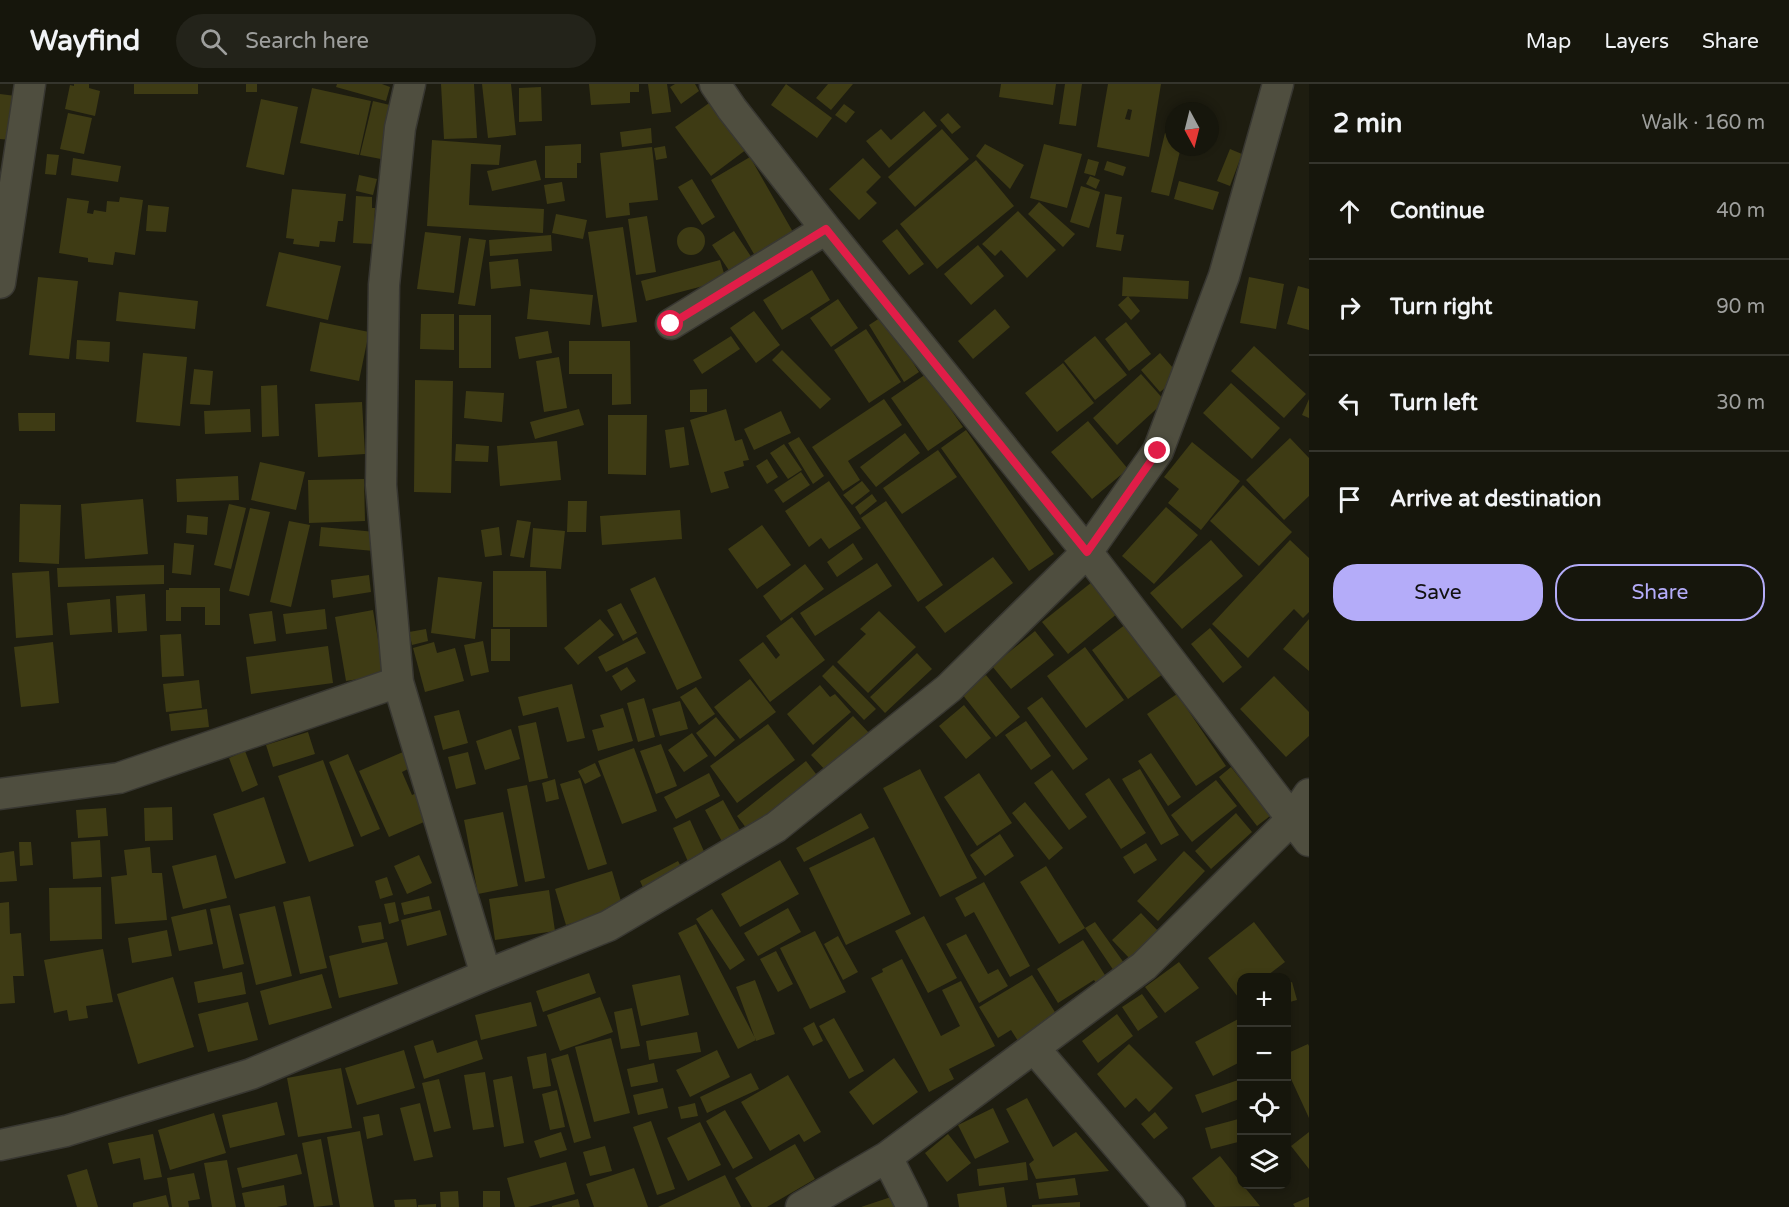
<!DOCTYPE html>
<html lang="en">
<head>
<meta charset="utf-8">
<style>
	body { margin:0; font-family:"Varela Round",sans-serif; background:#23231a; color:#f1f3f6 }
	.controls { position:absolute; right:18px; bottom:18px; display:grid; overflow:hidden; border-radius:12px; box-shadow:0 3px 9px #0003 }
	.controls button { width:54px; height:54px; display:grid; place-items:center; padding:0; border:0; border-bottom:2px solid #35352d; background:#16160c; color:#f1f3f6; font:30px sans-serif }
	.compass { position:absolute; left:1165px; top:18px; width:54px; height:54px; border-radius:50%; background:#16160c; box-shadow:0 3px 9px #0003; rotate:173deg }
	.stop { position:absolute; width:18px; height:18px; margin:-14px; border:4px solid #e11d48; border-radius:50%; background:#fff }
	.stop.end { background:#e11d48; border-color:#fff; box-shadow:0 2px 6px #0008 }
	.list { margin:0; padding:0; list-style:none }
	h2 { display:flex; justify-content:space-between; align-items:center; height:78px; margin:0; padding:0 24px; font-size:26px }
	h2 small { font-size:20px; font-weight:400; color:#9e9f9d }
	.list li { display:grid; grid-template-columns:39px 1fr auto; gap:18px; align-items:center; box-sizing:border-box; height:96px; padding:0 24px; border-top:2px solid #35352d }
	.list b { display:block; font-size:22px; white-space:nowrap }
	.list em { font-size:20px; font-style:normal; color:#9e9f9d }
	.actions { display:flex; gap:12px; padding:18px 24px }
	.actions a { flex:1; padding:14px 0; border:2px solid #b4acf9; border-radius:24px; text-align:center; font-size:21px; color:#b4acf9 }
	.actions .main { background:#b4acf9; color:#111 }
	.icon { flex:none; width:33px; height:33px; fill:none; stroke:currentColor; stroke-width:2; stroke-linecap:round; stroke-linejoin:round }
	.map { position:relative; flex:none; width:1309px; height:1123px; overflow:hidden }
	header { display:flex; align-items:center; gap:36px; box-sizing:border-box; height:84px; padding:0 30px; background:#16160c; border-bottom:2px solid #35352d }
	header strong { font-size:28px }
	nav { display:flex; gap:33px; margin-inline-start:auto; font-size:21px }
	.search { width:420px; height:54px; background:#23231a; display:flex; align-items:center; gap:15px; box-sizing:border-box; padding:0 21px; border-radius:33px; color:#9e9f9d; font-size:22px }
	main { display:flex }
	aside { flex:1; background:#16160c }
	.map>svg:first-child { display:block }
</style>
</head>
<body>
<header>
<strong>Wayfind</strong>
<div class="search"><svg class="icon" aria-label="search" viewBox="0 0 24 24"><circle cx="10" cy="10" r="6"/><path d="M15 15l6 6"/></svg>Search here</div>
<nav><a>Map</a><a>Layers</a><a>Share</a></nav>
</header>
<main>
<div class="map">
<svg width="1309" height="1123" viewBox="0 0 1309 1123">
	<rect width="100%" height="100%" fill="#1e1d10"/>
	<path fill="#3e3b14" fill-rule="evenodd" d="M74 0H89V4L100 7 95 32 65 25 70 1 74 2Z
		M134 0H198V10H134Z
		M246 0H257V8H246Z
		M337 0H382L390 3 386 17 336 3Z
		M441 0H474L477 54 444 55Z
		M482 0H511L516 51 488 54Z
		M589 0H639V8H630V19L591 21Z
		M648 0H667L671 28 652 30Z
		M675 0H695L699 7 681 20 670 3Z
		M786 0 832 34 817 54 771 21Z
		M828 0H853L831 26 816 14Z
		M1001 0H1056L1053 21 999 13Z
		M1065 0H1082L1076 42 1059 40Z
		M1108 0H1161L1149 73 1097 63ZM1128 25 1132 26 1130 36 1125 35Z
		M541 3 542 37 519 38V4Z
		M312 4 371 17 359 71 300 59Z
		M0 10 16 12 12 56 0 55Z
		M261 15 298 23 284 91 246 83Z
		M373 17 394 22 381 75 360 71Z
		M712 17 747 65 711 92 675 43Z
		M844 20 855 28 846 39 835 31Z
		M924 27 937 42 889 84 866 57 881 45 891 56Z
		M68 29 92 34 84 70 60 65Z
		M948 29 961 43 952 50 940 36Z
		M651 44 652 59 622 63 620 48Z
		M942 45 969 75 915 123 888 93Z
		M1165 49 1174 51V63H1181L1169 112 1151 108Z
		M432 56 501 61 499 81 471 80 469 121 544 125 543 149 427 142Z
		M581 60V79H577V94H545V62Z
		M985 60 1024 81 1010 105 976 72Z
		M1044 60 1082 70 1067 124 1030 114Z
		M665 62 667 74 656 76 654 64Z
		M652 63 658 116 629 119 630 131 606 134 600 69Z
		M1230 65 1242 70 1230 102 1217 97Z
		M47 70 59 71 56 91 45 90Z
		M750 73 797 155 758 177 711 96Z
		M73 74 121 82 118 98 71 91Z
		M863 74 881 93 866 108 877 119 859 136 829 105Z
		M1088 75 1099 78 1095 92 1084 89Z
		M536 76 541 96 492 107 487 87Z
		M976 76 1014 122 937 185 900 140Z
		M1107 77 1126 83 1123 92 1104 86Z
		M359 91 377 95 373 111 356 107Z
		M1090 92 1100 96 1096 105 1086 100Z
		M692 95 715 133 702 141 678 103Z
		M1179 97 1219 108 1213 126 1174 115Z
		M562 98 565 117 547 120 544 101Z
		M1081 102 1100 108 1089 144 1070 138Z
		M292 105 346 110 343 137H338L335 158 320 157 319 163 293 160 294 155 286 154Z
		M1105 110 1122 113 1116 150 1124 151 1121 167 1096 163Z
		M356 112 372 113V124H375L373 160 353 159Z
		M120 113 143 116 135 171 115 168 113 181 88 178V174L59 169 67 114 89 117 87 129 93 130 94 126 106 128 107 117 119 118Z
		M1039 118 1075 150 1063 163 1028 130Z
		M148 121 169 123 166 148 146 147Z
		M1018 127 1056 166 1027 194 1001 166 995 172 982 160Z
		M556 130 587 136 583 155 552 149Z
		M647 132 656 188 636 191 628 135Z
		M677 157a14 14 0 1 1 28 0a14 14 0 1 1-28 0Z
		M623 143 637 238 602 243 588 148Z
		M897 145 924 180 909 191 882 157Z
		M734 147 754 177 732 191 712 161Z
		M425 148 461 152 454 209 417 205Z
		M551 151 552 167 490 172 489 156Z
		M469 154 486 156 475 222 458 220Z
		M978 161 1004 192 971 221 944 190Z
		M279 168 341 182 328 236 266 222Z
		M518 175 521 202 491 205 489 178Z
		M720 176 726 196 646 217 641 197Z
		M812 186 830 216 782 246 763 216Z
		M38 193 78 197 69 275 29 271Z
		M1123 193 1189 197 1188 215 1122 212Z
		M1249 193 1284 200 1276 245 1240 239Z
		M1298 202 1309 205V246L1287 240Z
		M530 205 593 211 590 241 527 235Z
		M119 208 198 217 195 245 116 237Z
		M1128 212 1140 227 1131 236 1118 221Z
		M838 215 858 244 831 263 810 234Z
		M995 225 1010 243 973 275 958 257Z
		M754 227 780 261 756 279 730 244Z
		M421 230H454V266L420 265Z
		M459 231H491V284H459Z
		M883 232 919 288 904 298 869 241Z
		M320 238 369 248 359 297 310 287Z
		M1126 238 1151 270 1129 287 1105 255Z
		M866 245 901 298 869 319 834 266Z
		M548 247 552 269 519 275 515 253Z
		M731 252 740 265 702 290 693 276Z
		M1095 252 1127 291 1095 316 1064 277Z
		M77 256 110 258 109 278 76 275Z
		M569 257H630L631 320 612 321V290H569Z
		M1254 262 1306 310 1284 334 1231 287Z
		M782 266 831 315 820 325 772 276Z
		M143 269 187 273 180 342 136 338Z
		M1160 269 1180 292 1160 308 1141 286Z
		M559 273 567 324 544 328 536 277Z
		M1063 279 1094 319 1057 348 1025 309Z
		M194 285 213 287 210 321 190 320Z
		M926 290 963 343 928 367 891 314Z
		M1141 290 1165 317 1117 361 1093 334Z
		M415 296 453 297 451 409 414 408Z
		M1231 299 1280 344 1252 375 1203 329Z
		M277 301 279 352 262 353 261 302Z
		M707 305V328H690V306Z
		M466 307 504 309 502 338 464 334Z
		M884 315 902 341 848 377 860 396 843 407 812 363Z
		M1309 315V334L1302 331Z
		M362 318 365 370 318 373 315 320Z
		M250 325 251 348 205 350 204 327Z
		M579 325 584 341 535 355 530 338Z
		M726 325 735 357 742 355 749 376 743 377 744 382 724 388 729 404 711 409 690 336Z
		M781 327 791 349 754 366 744 345Z
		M18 329H55V347H19Z
		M608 331H647L646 391 608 390Z
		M1088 337 1128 385 1092 415 1051 368Z
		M684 343 689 381 670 384 665 346Z
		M966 346 1054 470 1029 487 941 364Z
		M905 349 920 369 876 403 860 383Z
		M799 353 824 392 813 400 788 359Z
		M1290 354 1309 374V412L1284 436 1246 396Z
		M557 357 561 396 500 402 497 362Z
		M1192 358 1240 397 1201 446 1168 419 1179 405 1164 393Z
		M456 360 489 362 488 378 455 377Z
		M784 360 802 386 788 395 770 369Z
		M938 366 957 393 902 430 883 404Z
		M767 375 778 393 767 400 756 382Z
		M260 378 305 388 296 426 251 416Z
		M801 388 810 401 783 419 774 406Z
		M238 392 239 416 177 418 176 395Z
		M364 395 365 437 309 439 308 396Z
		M829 397 861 444 829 465 821 454 809 463 785 427Z
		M862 397 870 407 852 421 843 411Z
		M1243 401 1292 448 1259 482 1210 437Z
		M872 410 877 417 860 431 855 423Z
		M143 415 148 470 85 475 81 420Z
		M568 417H587L586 448H567Z
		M886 417 943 501 918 518 861 434Z
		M20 420 61 421 59 480 19 478Z
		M229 420 246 424 231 485 214 481Z
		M1166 423 1198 451 1154 500 1122 472Z
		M250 424 270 428 249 512 229 507Z
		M680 426 682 455 602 461 600 432Z
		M187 431 208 433 207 451 186 449Z
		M517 436 531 438 524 474 510 472Z
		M289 437 310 441 291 523 270 518Z
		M762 441 791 481 757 505 728 465Z
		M321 443 376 448 374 467 319 462Z
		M499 443 502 471 485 473 481 446Z
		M533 444 565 447 561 485 530 483Z
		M1211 456 1243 492 1182 545 1150 509Z
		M1290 456 1309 474V528L1303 534 1294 525 1248 574 1212 540Z
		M174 459 194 461 191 491 172 489Z
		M853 459 863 475 837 493 827 478Z
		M993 473 1013 499 945 549 925 523Z
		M877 479 892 502 815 552 800 529Z
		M805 480 824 505 781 537 763 512Z
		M164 481V500L58 503 57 484Z
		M49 487 53 551 16 554 12 489Z
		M493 487H546L547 543H493Z
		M369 491 371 508 333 514 331 496Z
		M438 493 482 498 475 555 431 549Z
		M655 493 702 594 677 606 630 505Z
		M1092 498 1118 529 1068 570 1042 538Z
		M169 504H220V541H205V523H181V537H166V506H169Z
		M145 510 147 547 118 549 116 512Z
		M110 515 112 548 70 551 67 519Z
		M621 519 637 549 623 557 607 526Z
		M325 525 327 545 286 550 283 530Z
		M373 526 384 591 346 597 335 533Z
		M272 527 276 557 254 560 249 530Z
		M879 527 916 563 868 609 837 578 866 550 860 545Z
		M792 533 825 576 770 618 739 576 763 558 776 575 780 571 766 552Z
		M600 535 614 551 578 581 564 564Z
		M1309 535V587L1283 565Z
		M1126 540 1163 590 1128 615 1092 566Z
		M1210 544 1242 583 1223 599 1191 560Z
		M426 545 428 557 412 561 409 548Z
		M491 545H510V577H491Z
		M1035 547 1054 571 1011 605 992 582Z
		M181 550 184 592 162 593 160 551Z
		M637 553 646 569 606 588 598 573Z
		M483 557 489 588 471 592 464 561Z
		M53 558 59 619 21 623 14 563Z
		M434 558 437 569 455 564 464 597 425 608 413 564Z
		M328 562 333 599 251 610 246 573Z
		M1085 563 1124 616 1086 644 1047 592Z
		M917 569 932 585 885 629 870 613Z
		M833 581 876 625 864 636 822 592Z
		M627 583 636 597 621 607 612 592Z
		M986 591 1020 633 996 653 962 610Z
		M1274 592 1309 628V652L1286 673 1240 625Z
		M750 595 776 628 740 655 714 623Z
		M199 596 202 624 166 628 163 600Z
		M572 600 585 654 567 658 558 623 523 632 518 613Z
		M820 601 830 613 835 610 851 628 813 661 787 630Z
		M696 603 715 630 699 641 680 613Z
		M1177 610 1226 682 1196 702 1147 630Z
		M1042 613 1088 675 1073 686 1027 624Z
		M644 614 655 653 638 658 627 619Z
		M680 617 688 645 660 652 652 625Z
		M964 621 991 654 966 675 939 642Z
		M623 624 633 657 598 667 592 646 604 643 600 631Z
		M207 625 209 643 171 647 169 630Z
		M459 626 468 659 443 666 434 632Z
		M853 632 870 650 828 689 811 671Z
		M716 633 735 656 715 673 696 649Z
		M1026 637 1051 672 1031 686 1005 651Z
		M536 638 548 694 529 698 518 642Z
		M768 640 795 676 737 719 710 682Z
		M511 645 520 675 485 686 476 657Z
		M308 648 315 670 273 683 266 661Z
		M692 649 708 672 684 688 668 666Z
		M661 660 677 702 656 710 640 667Z
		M634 664 657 727 622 740 598 677Z
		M245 667 258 701 242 708 229 674Z
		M403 668 410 684 402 688 412 711 419 708 431 735 389 753 359 687Z
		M468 668 476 700 456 705 448 673Z
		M1151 669 1181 713 1168 722 1138 677Z
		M348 670 380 745 361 753 329 678Z
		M323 676 354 762 309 778 278 692Z
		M806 677 820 695 750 749 737 732Z
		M595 679 601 692 585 700 578 687Z
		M1231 683 1270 732 1257 742 1219 693Z
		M920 685 977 794 940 813 883 704Z
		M1140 685 1179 751 1161 761 1122 695Z
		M1052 686 1087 733 1069 746 1034 699Z
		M709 689 720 712 676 735 664 713Z
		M979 689 1012 739 977 762 944 713Z
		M580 694 607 780 588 786 560 700Z
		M1109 694 1146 749 1121 765 1085 710Z
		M555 695 559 715 546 718 542 699Z
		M1216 696 1237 722 1192 758 1171 731Z
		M527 701 545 794 525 798 507 705Z
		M264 713 286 779 235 795 213 730Z
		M723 716 744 754 725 763 705 726Z
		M1025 718 1063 764 1049 776 1012 729Z
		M172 723 173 756 145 757 144 724Z
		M106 724 108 752 78 754 76 726Z
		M503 728 518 802 478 810 464 736Z
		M861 729 869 744 804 778 796 764Z
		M1236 729 1252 748 1211 785 1195 767Z
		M690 736 707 774 690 782 673 744Z
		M1000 750 1014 772 985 792 970 771Z
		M874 753 911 830 846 861 809 784Z
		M100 756 102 793 73 795 71 758Z
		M19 758H31L33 781 20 782Z
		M1146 759 1157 776 1134 790 1123 773Z
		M150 763 152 789H162L167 836 115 840 111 793 127 791 124 766Z
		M14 767 17 797 0 798V769Z
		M1184 767 1205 787 1158 837 1137 817Z
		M216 771 227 814 183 825 172 782Z
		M419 771 432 799 407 810 394 782Z
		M780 776 799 810 740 843 721 810Z
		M678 777 686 792 647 812 640 797Z
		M1046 782 1085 844 1059 860 1020 798Z
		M612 787 623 824 566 841 555 805Z
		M387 793 393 811 380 815 375 797Z
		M984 798 1030 882 1010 893 974 828 965 833 955 814Z
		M101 803 102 855 50 857 49 804Z
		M549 806 555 847 495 856 489 815Z
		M310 812 327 884 300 890 283 818Z
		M429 812 432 825 404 831 401 819Z
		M9 818 10 850 21 849 24 892H13L15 919 0 920V819Z
		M395 818 399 837 389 840 384 820Z
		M230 821 244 880 223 885 210 825Z
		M275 822 292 892 256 901 239 830Z
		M788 824 801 848 758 872 744 849Z
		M206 825 213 860 179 867 171 833Z
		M712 825 745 876 730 886 696 835Z
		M440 826 447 851 407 862 401 836Z
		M1141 829 1160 849 1131 876 1112 856Z
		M924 832 957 894 928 909 895 847Z
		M381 838 384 855 362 859 358 842Z
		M1095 838 1124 879 1114 887 1085 844Z
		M1254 838 1285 878 1264 894H1242V910L1238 913 1208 874Z
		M696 840 756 956 738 965 678 849Z
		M167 846 172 872 132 879 128 854Z
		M815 847 846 908 810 925 780 864Z
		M966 850 988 890 998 885 1008 902 979 919 946 860Z
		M838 852 858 888 843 896 824 860Z
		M1083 856 1108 896 1098 902 1094 896 1058 919 1037 885Z
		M387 858 398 900 339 914 329 872Z
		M103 865 113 918 86 922 88 934 69 937 67 926 54 929 44 876Z
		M776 867 793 900 778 908 760 875Z
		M902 875 941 952 960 942 942 906 961 897 995 962 949 985 954 995 929 1008 871 894 883 888 882 885Z
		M1179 878 1199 904 1165 929 1145 903Z
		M242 888 246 910 198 919 194 898Z
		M589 889 596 909 543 928 536 907Z
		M322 890 332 924 269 941 260 907Z
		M680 891 689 931 641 942 632 901Z
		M1032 891 1058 933 1018 957 1011 946 998 954 979 923Z
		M173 893 194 963 138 980 117 910Z
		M755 896 775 950 756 957 736 903Z
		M1292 898 1297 916 1286 919V900Z
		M1142 910 1158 933 1138 947 1122 923Z
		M600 913 613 948 560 967 547 931Z
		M248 918 258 956 208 968 198 930Z
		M531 918 537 942 481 956 475 931Z
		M632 924 640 962 621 965 614 928Z
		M1117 930 1133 952 1098 979 1082 957Z
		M1242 933V977L1213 992 1195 958Z
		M834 934 864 987 849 995 819 942Z
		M814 938 823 957 813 962 803 944Z
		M697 948 701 968 649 976 646 957Z
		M611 954 630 1029 594 1038 575 963Z
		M433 956 437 969 477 956 483 975 424 995 414 962Z
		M1129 960 1173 1004 1149 1028 1136 1014 1125 1024 1097 990Z
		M1308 960 1309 962V1034L1286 984V970Z
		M404 966 415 1004 357 1021 345 984Z
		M717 966 730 993 690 1013 676 986Z
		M546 969 551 1002 533 1005 527 973Z
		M568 970 591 1054 574 1059 551 975Z
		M894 974 918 1008 873 1041 849 1008Z
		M654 979 658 998 631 1003 627 985Z
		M341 984 352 1044 298 1053 287 994Z
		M485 988 494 1043 473 1046 464 991Z
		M751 989 759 1005 707 1029 700 1013Z
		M788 991 821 1048 804 1058 799 1050 770 1067 741 1018Z
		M512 992 524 1059 504 1063 493 996Z
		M439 995 451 1044 434 1048 422 999Z
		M1241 995 1242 1014 1202 1029 1195 1011Z
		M663 1004 668 1024 638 1031 633 1011Z
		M557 1006 565 1043 550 1046 542 1010Z
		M1027 1014 1053 1063 1076 1048 1109 1087 1036 1095 1029 1080 1034 1076 1006 1025Z
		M277 1018 285 1051 230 1064 222 1031Z
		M420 1019 433 1073 414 1077 400 1024Z
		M695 1019 698 1032 681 1035 678 1023Z
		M993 1024 1009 1058 975 1075 958 1041Z
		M725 1026 753 1074 733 1085 706 1037Z
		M1155 1028 1168 1044 1154 1055 1141 1040Z
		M214 1029 226 1069 170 1086 158 1046Z
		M379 1030 383 1051 367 1055 363 1033Z
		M1242 1034V1057L1211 1065 1205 1044Z
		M651 1037 675 1105 657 1111 633 1043Z
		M700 1038 721 1081 688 1097 667 1054Z
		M360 1047 374 1123H340L327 1053Z
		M561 1048 567 1066 540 1074 534 1057Z
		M1309 1048V1085L1291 1062Z
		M153 1050 162 1093 144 1096 140 1074 113 1080 108 1059Z
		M948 1050 971 1079 947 1098 925 1069Z
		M321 1055 333 1121 314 1123 302 1059Z
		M795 1060 815 1095 767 1123H752L735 1094Z
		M605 1062 612 1087 590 1092 583 1068Z
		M297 1070 302 1090 242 1104 237 1084Z
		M1220 1072 1242 1100 1260 1122 1215 1123 1192 1094Z
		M227 1076 236 1123H212L204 1079Z
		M566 1078 575 1110 528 1123H515L507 1094Z
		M1026 1078 1028 1096 979 1102 977 1085Z
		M634 1084 648 1123H594L586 1100Z
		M87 1085 98 1123H77L67 1091Z
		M194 1089 200 1115 188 1117 189 1123H172L167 1094Z
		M725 1091 741 1123H658Z
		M1075 1094 1078 1111 1039 1115 1036 1099Z
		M284 1101 287 1121 277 1123H245L242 1109Z
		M1004 1103 1007 1123H959L957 1110Z
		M458 1107 459 1123H441L440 1108Z
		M483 1107H500V1123H483Z
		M166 1111 169 1123H133V1119Z
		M897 1111 901 1123H861Z
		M1309 1113V1123H1295L1293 1120Z
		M416 1115 417 1123H395L394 1116Z
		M578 1115 580 1123H552V1122Z
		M1080 1118V1123H1032V1121Z
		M436 1120V1123H418V1121Z"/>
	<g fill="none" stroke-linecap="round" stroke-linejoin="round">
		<defs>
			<path id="minor" d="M410 0 400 44 384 201 381 401 398 598 486 891
				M715 0 732 25 826 145 1087 468 1309 757
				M0 199 30 0
				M671 240 826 145
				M0 710 119 694 398 598
				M1034 964 1170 1123
				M0 1061 66 1047 251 990 486 891 608 842 776 743 949 604 1087 468 1158 367 1224 192 1278 0
				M887 1073 912 1123
				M801 1123 887 1073 1144 882 1292 735 1309 710"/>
		</defs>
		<use href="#minor" stroke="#383731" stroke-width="33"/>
		<use href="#minor" stroke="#4f4e3f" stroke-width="30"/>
	</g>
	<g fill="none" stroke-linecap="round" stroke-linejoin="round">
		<path stroke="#e11d48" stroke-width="8" d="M671 240 826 145 1087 468 1158 367"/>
	</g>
</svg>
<div class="controls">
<button>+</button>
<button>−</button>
<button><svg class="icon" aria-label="locate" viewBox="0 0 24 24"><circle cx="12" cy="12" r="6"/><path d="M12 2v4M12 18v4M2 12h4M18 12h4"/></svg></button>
<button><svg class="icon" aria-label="layers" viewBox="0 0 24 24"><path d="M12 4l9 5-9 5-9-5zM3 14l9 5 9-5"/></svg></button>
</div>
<svg class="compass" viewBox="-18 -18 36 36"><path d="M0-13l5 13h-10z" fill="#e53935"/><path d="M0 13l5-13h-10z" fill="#9e9f9d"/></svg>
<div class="stop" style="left:671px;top:240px"></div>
<div class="stop end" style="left:1158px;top:367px"></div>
</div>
<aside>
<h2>2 min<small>Walk · 160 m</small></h2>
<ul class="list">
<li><svg class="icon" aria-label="ahead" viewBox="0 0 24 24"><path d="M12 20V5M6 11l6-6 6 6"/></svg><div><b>Continue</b></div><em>40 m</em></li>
<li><svg class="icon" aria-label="right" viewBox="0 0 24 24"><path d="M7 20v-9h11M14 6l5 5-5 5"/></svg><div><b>Turn right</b></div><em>90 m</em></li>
<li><svg class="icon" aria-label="left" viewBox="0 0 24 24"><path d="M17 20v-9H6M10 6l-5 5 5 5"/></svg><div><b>Turn left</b></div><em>30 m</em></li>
<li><svg class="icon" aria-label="arrive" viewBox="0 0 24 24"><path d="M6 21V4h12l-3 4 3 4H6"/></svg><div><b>Arrive at destination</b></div></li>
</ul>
<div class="actions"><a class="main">Save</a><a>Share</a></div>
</aside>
</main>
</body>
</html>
